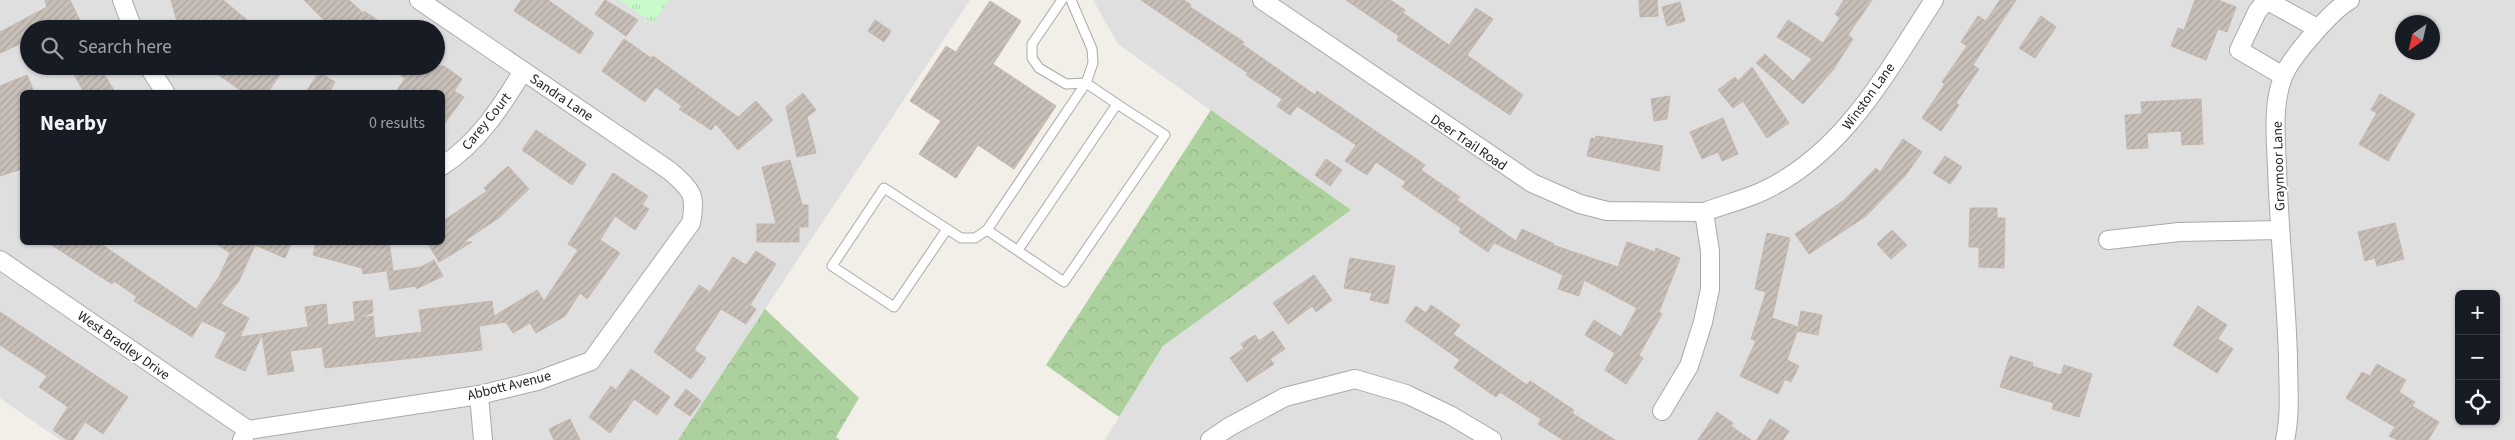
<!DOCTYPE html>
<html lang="en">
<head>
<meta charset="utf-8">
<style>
	body { margin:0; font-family:"Source Sans 3",sans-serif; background:#20242c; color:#f1f3f6 }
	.controls { position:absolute; right:15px; bottom:15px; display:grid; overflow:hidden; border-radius:8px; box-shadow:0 1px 4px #0004 }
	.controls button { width:45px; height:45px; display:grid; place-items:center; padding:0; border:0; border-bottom:1px solid #363941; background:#171b24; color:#f1f3f6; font:25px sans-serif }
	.compass { position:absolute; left:2395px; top:15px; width:45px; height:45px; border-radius:50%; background:#171b24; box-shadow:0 1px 4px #0004; rotate:214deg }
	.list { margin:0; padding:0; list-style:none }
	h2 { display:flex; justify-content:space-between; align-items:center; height:65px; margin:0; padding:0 20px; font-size:21px }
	h2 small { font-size:16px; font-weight:400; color:#9ea1a6 }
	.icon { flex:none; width:28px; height:28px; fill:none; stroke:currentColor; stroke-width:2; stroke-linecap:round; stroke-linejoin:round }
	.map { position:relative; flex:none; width:2515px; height:440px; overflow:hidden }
	.search { position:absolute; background:#171b24; box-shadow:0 1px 4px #0004; left:20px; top:20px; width:425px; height:55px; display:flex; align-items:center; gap:12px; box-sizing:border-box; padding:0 18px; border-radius:28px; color:#9ea1a6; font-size:19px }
	.panel { position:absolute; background:#171b24; box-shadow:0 1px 4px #0004; left:20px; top:90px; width:425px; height:155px; border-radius:8px }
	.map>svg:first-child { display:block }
</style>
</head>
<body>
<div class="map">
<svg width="2515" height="440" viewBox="0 0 2515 440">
	<defs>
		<pattern id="forest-crowns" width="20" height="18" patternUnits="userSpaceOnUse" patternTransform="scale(1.25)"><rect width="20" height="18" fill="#add19e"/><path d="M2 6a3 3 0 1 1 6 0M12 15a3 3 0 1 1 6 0" fill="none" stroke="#95b388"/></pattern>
		<pattern id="park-tufts" width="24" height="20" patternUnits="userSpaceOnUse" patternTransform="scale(1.25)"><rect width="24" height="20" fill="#c8facc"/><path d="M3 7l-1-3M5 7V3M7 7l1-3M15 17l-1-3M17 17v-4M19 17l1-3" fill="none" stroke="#acd6af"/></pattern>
		<pattern id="building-hatch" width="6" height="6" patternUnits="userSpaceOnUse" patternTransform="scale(1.25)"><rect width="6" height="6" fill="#c7bfb8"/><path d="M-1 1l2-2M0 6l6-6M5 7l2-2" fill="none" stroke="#aba49e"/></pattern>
	</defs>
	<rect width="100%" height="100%" fill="#f2efe9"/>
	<path fill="#e0dfdf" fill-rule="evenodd" d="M0 0H970L678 440H60L0 398ZM29 29H436V66H29ZM22 92H442V242H22Z
		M1093 0H2515V440H1105L1163 346 1350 210 1118 44ZM2402 22H2432V52H2402ZM2459 294H2496V421H2459Z"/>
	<path fill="url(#forest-crowns)" d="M1211 110 1351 210 1163 346 1119 417 1046 365Z
		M765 309 859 398 836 437 840 440H678Z"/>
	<path fill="url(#park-tufts)" d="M619 0H669L653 23Z"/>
	<path fill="url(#building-hatch)" stroke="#c4b6ab" d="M45 0H70L84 29H29V40L0 53V32L47 7Z
		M171 0H223L258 29H183L176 18Z
		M304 0H349L363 13 364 11 390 29H333Z
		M521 0H548L594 33 580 54 514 11Z
		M605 0 638 20 626 36 595 14Z
		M1141 0H1184L1191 5 1190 7 1244 42 1242 44 1315 95 1317 91 1425 165 1421 170 1460 197 1457 200 1516 241 1522 229 1554 244 1553 245 1618 267 1627 242 1655 252 1656 248 1680 258 1659 312 1662 314 1639 355 1643 358 1626 384 1605 370 1615 353 1585 335 1594 320 1621 337 1637 308 1584 280 1579 296 1558 289 1563 275 1494 243 1488 252 1459 232 1461 228 1402 187 1406 182 1376 162 1367 175 1345 161 1356 145 1297 106 1290 115 1277 106 1282 99 1246 75 1248 73Z
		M1346 0H1390L1405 10 1403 13 1449 45 1476 8 1493 19 1467 55 1523 95 1510 115 1397 40 1399 36Z
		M1639 0H1657L1658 16 1640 17Z
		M1844 0H1872L1848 35 1853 39 1833 70 1803 104 1756 63 1765 54 1793 81 1812 59 1777 37 1788 20 1823 43 1840 18 1835 14Z
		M2000 0H2016L1973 65 1979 69 1956 103 1959 105 1941 131 1922 118 1945 84 1942 82 1967 46 1961 42 1978 16 1986 21Z
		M2195 0H2218L2236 7 2227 32 2218 29 2206 60 2171 46 2178 28 2184 30Z
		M990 1 1021 21 993 64 1056 106 1014 169 978 145 956 178 919 154 941 121 910 101 946 46 956 52Z
		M1680 2 1685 21 1667 26 1662 7Z
		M2041 16 2056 27 2035 58 2019 48Z
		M875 20 891 31 884 42 868 31Z
		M624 39 651 58 653 56 738 117 756 101 773 120 738 150 716 124 711 130 679 109 682 106 656 87 645 102 602 71Z
		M69 66H99L115 92H84Z
		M206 66H286L268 92H243Z
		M386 66H444L462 79 454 91 464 97 442 127V92H396L405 78Z
		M1752 67 1789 123 1767 138 1743 101 1733 108 1718 90 1735 77 1738 81Z
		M319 72 335 82 329 92H306Z
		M27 75 34 92H22V169L0 176V86Z
		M803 93 816 110 807 117 816 153 797 157 786 107Z
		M2380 94 2415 114 2388 161 2359 144 2377 113 2371 110Z
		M1670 96 1667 119 1654 121 1651 99Z
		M2201 99 2203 144 2182 145 2181 131 2147 133 2148 148 2127 149 2125 115 2142 114 2141 102Z
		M1723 118 1738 154 1722 161 1718 152 1702 159 1690 132Z
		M536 130 586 164 572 185 522 150Z
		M1596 136 1663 146 1659 171 1587 156 1591 138 1595 139Z
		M1903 139 1922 152 1905 176 1866 216 1809 254 1795 234 1843 201 1876 168 1880 172Z
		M1945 156 1962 167 1950 184 1933 173Z
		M1326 159 1342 170 1330 186 1315 175Z
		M790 160 802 205H808V227H799V242H757V224H776L762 167Z
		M508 166 529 189 500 217 463 242H472L439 262 427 242H442V222L487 191 484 188Z
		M613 173 648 196 642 205 649 209 635 230 615 216 600 240 620 253 587 299 580 293 565 316 536 333 530 323 513 333 506 322 479 326 482 350 457 353 325 368 322 347 290 351 294 371 268 375 262 335 245 371 215 357 227 333 202 321 192 337 134 301 137 297 114 281 112 284 47 242H98L196 309 219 277 230 253 214 242H292L285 258 255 245 239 281 221 304 249 318 240 337 308 327 305 307 326 304 328 325 355 321 353 302 372 300 373 312 361 318 373 316 375 338 422 332 419 310 492 301 494 316 537 290 544 301 578 250 568 244Z
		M1970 208H1997V218H2005L2004 268 1979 267V247H1969Z
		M2395 223 2404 259 2377 266 2375 258 2365 261 2358 232Z
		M1892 230 1907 245 1891 259 1877 244Z
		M1767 233 1790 238 1772 318 1798 327 1801 311 1822 315 1818 335 1797 331 1798 329 1787 360 1799 366 1791 382 1785 379 1778 394 1740 376 1756 341 1751 339 1766 292 1755 289Z
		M316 242H389L393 270 363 274 362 268 313 255Z
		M756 251 776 264 750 305 756 309 746 324 721 309 694 350 706 358 691 379 654 352 699 285 710 292 733 257 746 265Z
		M1350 258 1395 266 1388 304 1370 300 1372 293 1344 288Z
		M434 260 443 276 416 289V286L390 290 387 272 421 267Z
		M1314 275 1332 300 1316 312 1312 306 1288 324 1273 303Z
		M1431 305 1460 325 1453 334 1527 385 1530 381 1574 410 1572 413 1615 440H1563L1538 424 1541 419 1500 392 1496 397 1454 368 1460 360 1405 321 1416 306 1426 313Z
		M2198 306 2227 325 2218 339 2233 349 2217 373 2173 345Z
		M0 312 128 397 103 434 85 422 73 440H67L53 430 68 407 39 387 47 376 0 345Z
		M1273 331 1285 349 1270 359 1274 364 1247 382 1230 358 1244 348 1241 344 1255 335 1259 341Z
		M2010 356 2033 363 2032 366 2061 375 2064 365 2092 374 2079 417 2052 409 2054 403 2000 387Z
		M2377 364 2406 380 2399 392 2415 402 2412 406 2439 422 2428 440H2397L2389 436 2395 427 2346 398 2362 372 2370 376Z
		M631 369 670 397 657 415 634 399 610 433 589 417 611 386 616 390Z
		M686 389 701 401 690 416 674 405Z
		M1717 412 1733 423 1731 426 1751 440H1698Z
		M570 419 580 440H554L549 429Z
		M1770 419 1789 431 1783 440H1757Z"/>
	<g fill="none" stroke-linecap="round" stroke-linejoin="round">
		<defs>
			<path id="lane" d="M1062 0 1032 44V58L1039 68 1066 84 1086 83 1117 104
				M947 229 894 307 832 266 884 188 961 238H975L987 230 1086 83 1093 63 1092 49 1071 0
				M987 230 1064 282 1165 135 1117 104 1018 250"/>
			<path id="street" d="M122 0 133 29
				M1262 0 1532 183 1580 204 1607 211 1704 212
				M148 66 165 92
				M2283 76 2239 50 2257 12 2266 0 2317 28
				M442 166C478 143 501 107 523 71
				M2108 240 2179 232 2280 230
				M0 260 248 430
				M479 395 483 440
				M1662 411 1689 366 1703 322 1710 289V251L1704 212C1723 205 1743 200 1761 192 1844 154 1886 73 1934 0
				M242 440 248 430 479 395 537 381 591 361 691 223C697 194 691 190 670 171L419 0
				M1210 440 1229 427 1285 397 1355 379 1406 394 1450 415 1492 440
				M2285 440C2291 413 2288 385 2288 357 2286 293 2279 230 2277 167 2276 138 2272 105 2283 77 2290 58 2332 10 2350 0"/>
		</defs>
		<use href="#lane" stroke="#a9a9a9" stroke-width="11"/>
		<use href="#street" stroke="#a9a9a9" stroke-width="20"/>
		<use href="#lane" stroke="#fff" stroke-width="9"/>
		<use href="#street" stroke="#fff" stroke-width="18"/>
	</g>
	<g text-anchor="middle" stroke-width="4" stroke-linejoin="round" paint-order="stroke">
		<g font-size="14" fill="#222" stroke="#fff">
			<text transform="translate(1868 96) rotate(-54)" y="5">Winston Lane</text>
			<text transform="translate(562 97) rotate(34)" y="5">Sandra Lane</text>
			<text transform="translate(486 121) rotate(-51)" y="5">Carey Court</text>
			<text transform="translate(1469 142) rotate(34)" y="5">Deer Trail Road</text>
			<text transform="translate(2278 166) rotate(-92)" y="5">Graymoor Lane</text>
			<text transform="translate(124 345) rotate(35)" y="5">West Bradley Drive</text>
			<text transform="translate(509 385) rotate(-14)" y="5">Abbott Avenue</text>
		</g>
	</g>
</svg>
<div class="controls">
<button>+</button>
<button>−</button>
<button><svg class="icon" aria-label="locate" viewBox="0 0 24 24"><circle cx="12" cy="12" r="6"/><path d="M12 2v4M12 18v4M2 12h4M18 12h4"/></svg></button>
</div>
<svg class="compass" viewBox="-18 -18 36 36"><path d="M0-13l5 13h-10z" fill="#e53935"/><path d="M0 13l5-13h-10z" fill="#9ea1a6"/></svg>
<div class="search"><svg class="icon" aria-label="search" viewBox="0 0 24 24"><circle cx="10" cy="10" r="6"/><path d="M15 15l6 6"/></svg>Search here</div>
<section class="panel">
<h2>Nearby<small>0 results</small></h2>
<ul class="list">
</ul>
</section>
</div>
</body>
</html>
